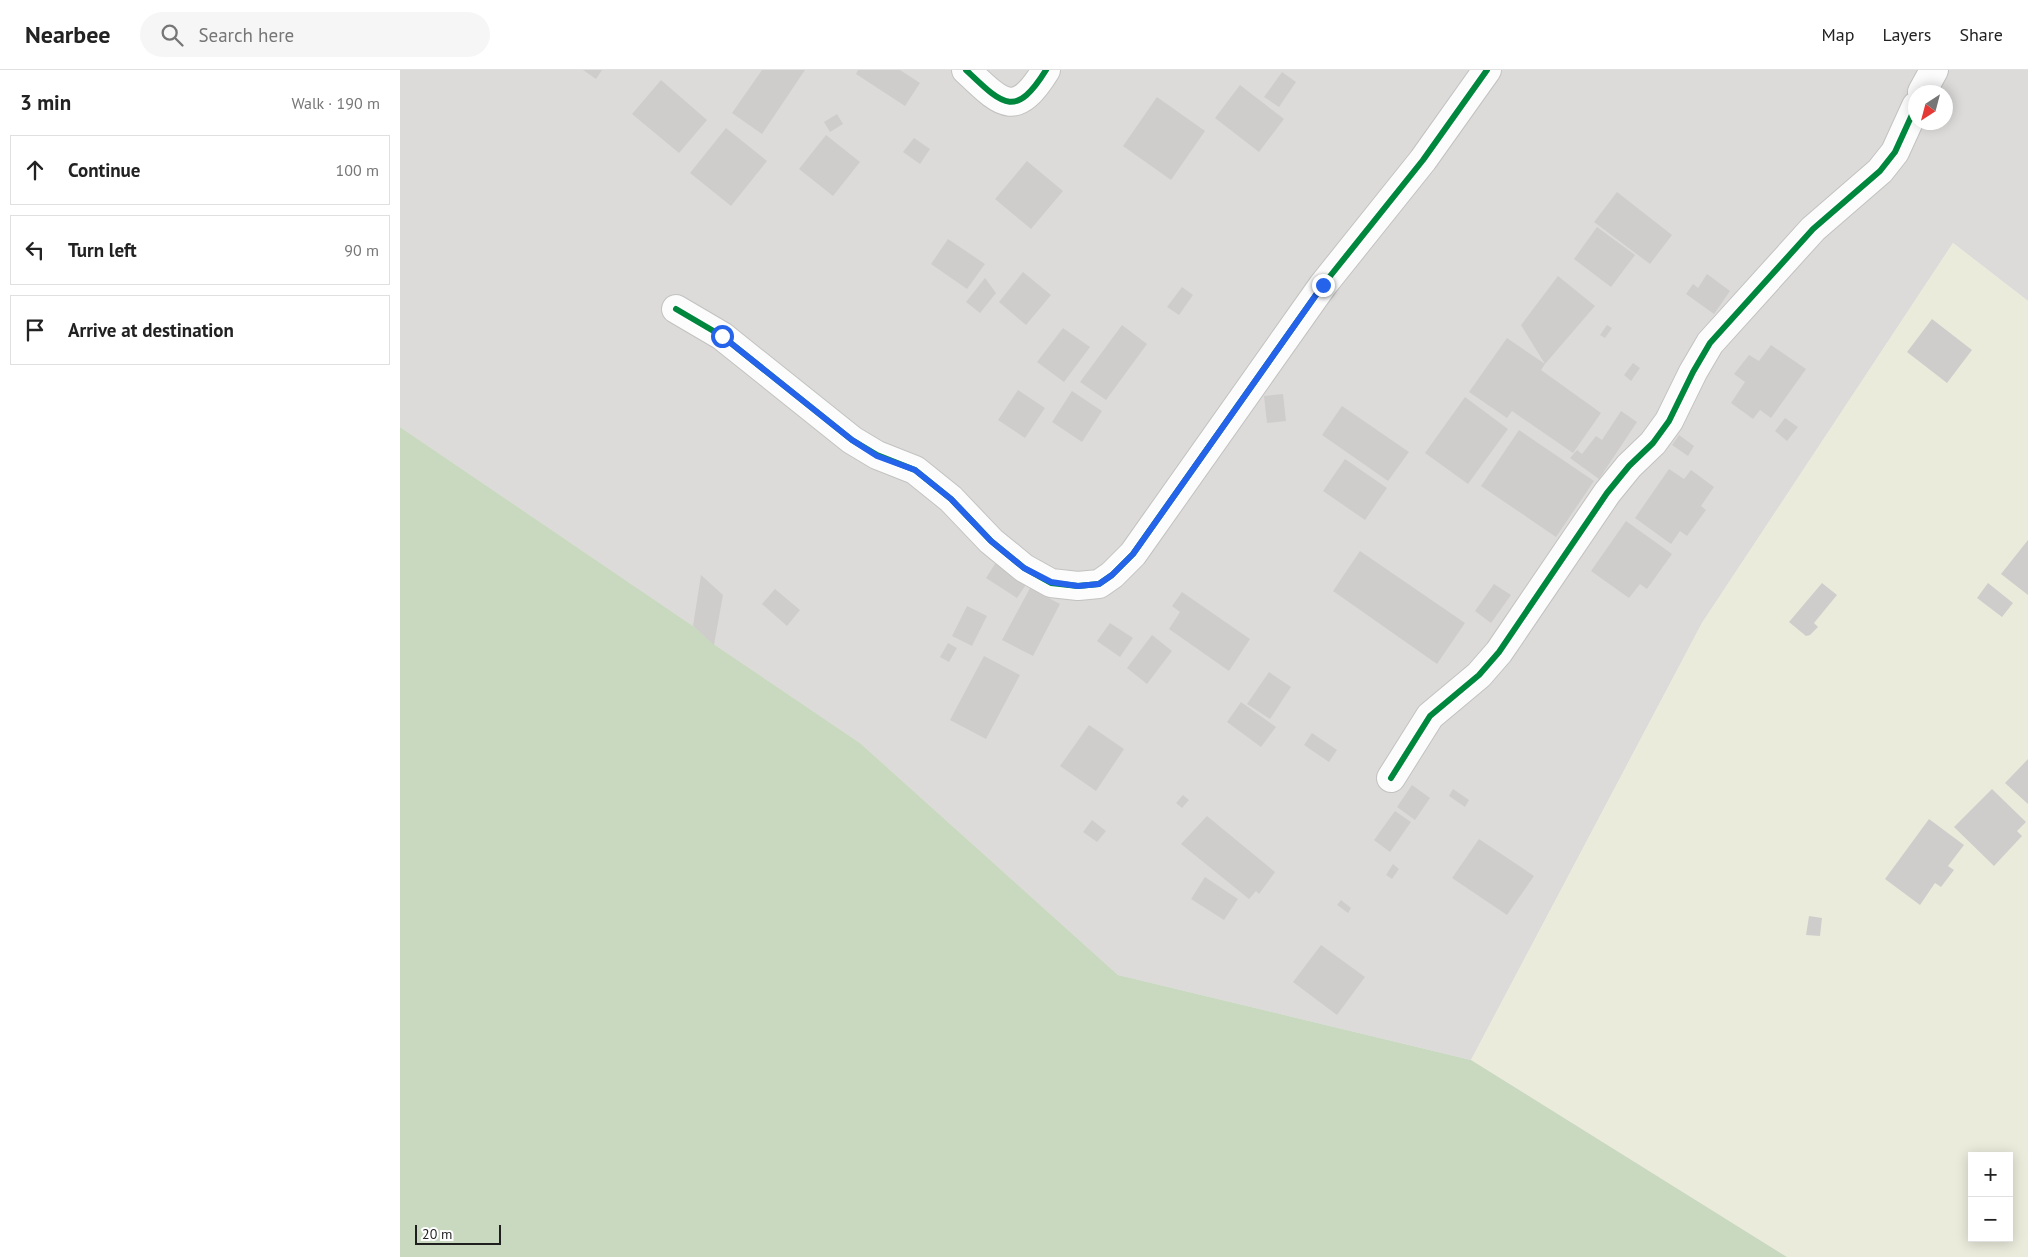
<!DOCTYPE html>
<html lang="en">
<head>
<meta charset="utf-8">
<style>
	body { margin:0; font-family:"PT Sans",sans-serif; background:#f6f6f6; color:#222 }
	.controls { position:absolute; right:15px; bottom:15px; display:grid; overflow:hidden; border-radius:0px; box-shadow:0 2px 12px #0003 }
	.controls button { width:45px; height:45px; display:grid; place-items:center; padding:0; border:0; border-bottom:1px solid #e0e0e0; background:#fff; color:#222; font:25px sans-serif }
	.compass { position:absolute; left:1508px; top:15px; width:45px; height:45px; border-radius:50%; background:#fff; box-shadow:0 2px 12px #0003; rotate:216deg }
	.scale { position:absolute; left:15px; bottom:12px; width:86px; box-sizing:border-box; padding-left:5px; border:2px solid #1f1f1f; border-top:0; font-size:14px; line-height:18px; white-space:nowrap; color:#1f1f1f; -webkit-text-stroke:4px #fff; paint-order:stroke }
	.stop { position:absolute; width:15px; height:15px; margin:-11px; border:4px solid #2563eb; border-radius:50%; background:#fff }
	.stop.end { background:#2563eb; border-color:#fff; box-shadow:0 1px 5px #0008 }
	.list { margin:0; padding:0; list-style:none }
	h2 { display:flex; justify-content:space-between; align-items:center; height:65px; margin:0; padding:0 20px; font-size:21px }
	h2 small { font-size:16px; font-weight:400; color:#767676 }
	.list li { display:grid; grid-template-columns:32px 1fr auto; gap:15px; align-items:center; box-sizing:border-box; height:70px; margin:0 10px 10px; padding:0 10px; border:1px solid #e0e0e0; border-radius:0px }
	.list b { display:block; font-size:19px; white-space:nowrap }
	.list em { font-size:16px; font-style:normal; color:#767676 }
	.icon { flex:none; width:28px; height:28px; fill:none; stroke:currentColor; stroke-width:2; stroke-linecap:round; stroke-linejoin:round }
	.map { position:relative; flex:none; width:1628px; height:1187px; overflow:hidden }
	header { display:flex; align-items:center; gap:30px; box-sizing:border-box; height:70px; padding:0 25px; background:#fff; border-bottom:1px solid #e0e0e0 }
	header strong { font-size:24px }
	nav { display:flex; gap:28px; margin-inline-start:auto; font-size:18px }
	.search { width:350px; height:45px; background:#f6f6f6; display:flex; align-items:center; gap:12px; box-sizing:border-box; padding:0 18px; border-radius:28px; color:#767676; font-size:19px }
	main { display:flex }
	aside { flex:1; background:#fff }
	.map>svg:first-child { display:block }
</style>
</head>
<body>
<header>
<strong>Nearbee</strong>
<div class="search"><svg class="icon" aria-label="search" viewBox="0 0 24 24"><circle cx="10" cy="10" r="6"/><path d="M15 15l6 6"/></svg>Search here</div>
<nav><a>Map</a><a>Layers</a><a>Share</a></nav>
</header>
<main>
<aside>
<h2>3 min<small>Walk · 190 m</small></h2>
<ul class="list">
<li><svg class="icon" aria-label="ahead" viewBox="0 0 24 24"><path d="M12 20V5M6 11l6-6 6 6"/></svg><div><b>Continue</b></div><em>100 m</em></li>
<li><svg class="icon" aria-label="left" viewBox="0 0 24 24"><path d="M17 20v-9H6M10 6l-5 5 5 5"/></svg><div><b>Turn left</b></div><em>90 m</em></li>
<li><svg class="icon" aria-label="arrive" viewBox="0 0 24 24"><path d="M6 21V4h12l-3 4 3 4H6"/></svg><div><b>Arrive at destination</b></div></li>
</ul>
</aside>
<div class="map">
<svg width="1628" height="1187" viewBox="0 0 1628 1187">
	<rect width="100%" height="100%" fill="#ecebe8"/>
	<path fill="#dcdbd9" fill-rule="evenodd" d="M0 0H1628V231L1553 173 1302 553 1071 990 718 905 460 673 315 575 293 556 0 357ZM1516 22H1546V52H1516Z"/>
	<path fill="#ebebdc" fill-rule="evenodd" d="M1553 173 1628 231V1187H1387L1071 990 1302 553ZM1572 1086H1609V1168H1572Z"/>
	<path fill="#c8d9c0" d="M0 357 293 556 315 575 460 673 718 905 1071 990 1387 1187H0Z"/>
	<path fill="#cfcdcb" d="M183 0H202L196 9Z
		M362 0H405L362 64 332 43Z
		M458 0H500L520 13 505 36 456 4Z
		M882 2 896 12 879 37 864 27Z
		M261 10 307 50 279 83 232 44Z
		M840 15 884 49 859 82 815 48Z
		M757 27 805 61 771 110 723 76Z
		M437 44 443 54 430 62 424 52Z
		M326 58 367 91 331 136 290 103Z
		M426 65 460 92 433 126 399 99Z
		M514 68 530 79 520 94 503 82Z
		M627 91 663 121 631 159 595 129Z
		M1217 122 1272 165 1250 194 1194 152Z
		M1197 157 1235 185 1211 217 1174 189Z
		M548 169 585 194 567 219 531 194Z
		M623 202 651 225 626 255 599 232Z
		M1307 204 1330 221 1314 244 1286 224 1293 214 1298 218Z
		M1158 206 1195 236 1145 294 1121 255Z
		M585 208 596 223 580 243 566 232Z
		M782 217 793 225 779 245 767 237Z
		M1532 249 1572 280 1547 313 1507 282Z
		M722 255 747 274 706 330 680 312Z
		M1207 255 1212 258 1205 268 1200 265Z
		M663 258 690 277 664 312 637 292Z
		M1107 268 1145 294 1141 300 1201 343 1173 383 1112 341 1107 348 1069 322Z
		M1371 275 1406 299 1371 348 1360 340 1353 349 1331 333 1345 312 1334 304 1349 285 1359 291Z
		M1233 293 1240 298 1231 311 1224 305Z
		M618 320 645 338 625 368 598 350Z
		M672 321 702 341 682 372 652 352Z
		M883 324 886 351 867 353 864 326Z
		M1065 327 1108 359 1068 414 1025 383Z
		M942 336 1009 382 988 411 922 365Z
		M1221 341 1237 352 1199 409 1170 388 1177 380 1182 384 1196 366 1202 370Z
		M1385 348 1398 357 1387 371 1375 361Z
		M1119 360 1194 411 1156 467 1081 416Z
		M1279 365 1294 376 1288 386 1272 375Z
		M945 389 987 418 965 450 923 421Z
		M1269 399 1284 409 1291 400 1314 417 1301 436 1306 440 1287 466 1280 461 1271 474 1235 448Z
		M1226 451 1272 484 1247 519 1240 514 1229 528 1191 501Z
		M1628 470V525L1601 504Z
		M960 481 1065 553 1037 594 933 521Z
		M598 489 629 510 617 528 586 508Z
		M301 505 323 525 314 575 293 556Z
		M1422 513 1437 525 1414 553 1418 557 1410 565 1406 566 1389 552Z
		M1588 513 1613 533 1602 547 1577 528Z
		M1094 514 1111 525 1091 553 1075 541Z
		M630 518 660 534 633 586 602 570Z
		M375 519 400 540 387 556 362 534Z
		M782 522 850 569 829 601 769 559 780 542 772 536Z
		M567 536 587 546 572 576 552 566Z
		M710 553 733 568 720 587 697 571Z
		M752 565 772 581 747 614 727 598Z
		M548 573 557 578 549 592 540 587Z
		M584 586 620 605 586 669 550 650Z
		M869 602 891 617 870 649 847 634Z
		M841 632 876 657 861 677 827 652Z
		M689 655 724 679 696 721 660 696Z
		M912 663 937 680 929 692 904 675Z
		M1628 689V734L1605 713Z
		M1012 715 1030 728 1015 750 997 737Z
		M1053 719 1069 730 1065 737 1049 726Z
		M1592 719 1626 752 1617 761 1622 766 1594 796 1554 757Z
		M783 725 789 730 782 738 776 733Z
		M995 741 1011 752 990 782 974 770Z
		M807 746 875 802 859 824 856 821 849 829 781 774Z
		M1529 749 1564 775 1548 796 1554 800 1541 817 1535 813 1520 835 1485 809Z
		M692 750 706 761 697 772 683 762Z
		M1079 769 1134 806 1107 845 1052 808Z
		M993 794 999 799 992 809 986 805Z
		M805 807 838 829 824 850 791 829Z
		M941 830 951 838 948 843 937 835Z
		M1409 846 1422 848 1420 866 1406 865Z
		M921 875 965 907 937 945 893 912Z"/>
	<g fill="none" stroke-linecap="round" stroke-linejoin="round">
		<defs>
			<path id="minor" d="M566 0C602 34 615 50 646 0
				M1522 22 1534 0
				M276 239 322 266 452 370 477 385 515 400 551 429 591 471 624 498 651 513 678 516 699 514 712 505 733 484 923 215 1023 90 1087 0
				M991 708 1030 646 1079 605 1099 582 1207 423 1229 396 1253 373 1269 351 1293 302 1310 273 1413 159 1480 101 1495 82 1516 36"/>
		</defs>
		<use href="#minor" stroke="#c2c2c0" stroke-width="30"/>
		<use href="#minor" stroke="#fcfcfc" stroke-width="28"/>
		<defs>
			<path id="cycleway" d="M566 0C602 34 615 50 646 0
				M276 239 322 266 452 370 477 385 515 400 551 429 591 471 624 498 651 513 678 516 699 514 712 505 733 484 923 215 1023 90 1087 0
				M991 708 1030 646 1079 605 1099 582 1207 423 1229 396 1253 373 1269 351 1293 302 1310 273 1413 159 1480 101 1495 82 1516 36"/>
		</defs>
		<use href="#cycleway" stroke="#fff" stroke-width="9"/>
		<use href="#cycleway" stroke="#00873e" stroke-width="6"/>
	</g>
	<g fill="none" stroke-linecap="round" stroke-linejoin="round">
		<path stroke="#2563eb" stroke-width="6" d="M322 266 452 370 477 386 515 400 551 429 591 471 624 498 651 512 678 516 699 514 712 505 733 484 923 215"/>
	</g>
</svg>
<div class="controls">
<button>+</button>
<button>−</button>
</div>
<svg class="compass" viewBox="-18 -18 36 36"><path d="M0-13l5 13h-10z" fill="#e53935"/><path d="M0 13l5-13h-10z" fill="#767676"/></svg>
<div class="scale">20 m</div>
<div class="stop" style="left:322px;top:266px"></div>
<div class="stop end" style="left:923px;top:215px"></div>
</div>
</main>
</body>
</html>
